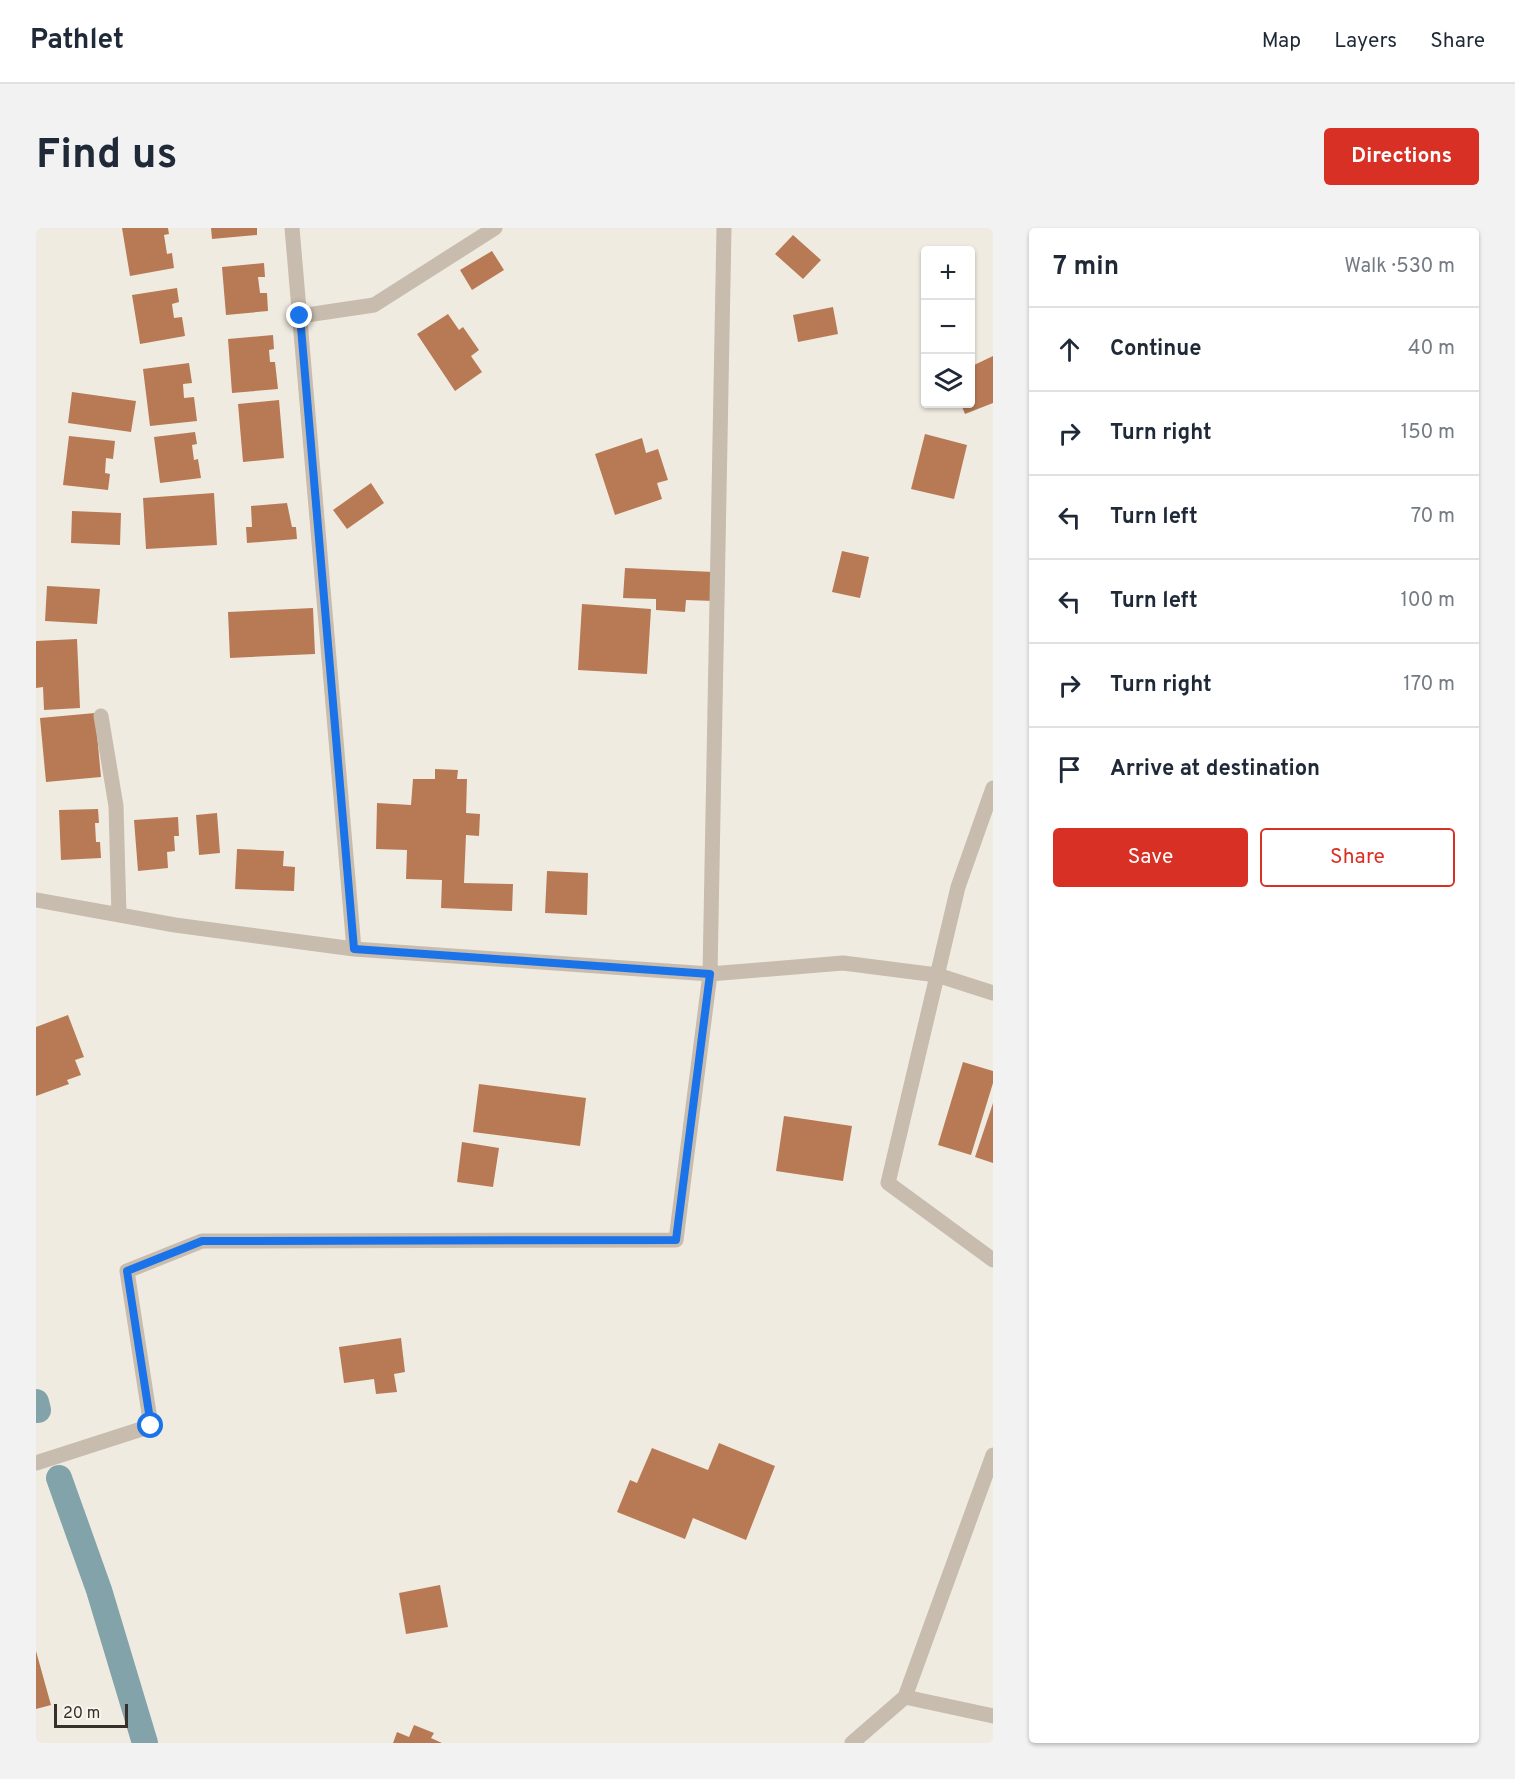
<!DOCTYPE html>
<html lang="en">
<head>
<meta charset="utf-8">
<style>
	body { margin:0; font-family:Overpass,sans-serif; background:#f2f2f3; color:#1f2937 }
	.controls { position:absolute; right:18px; top:18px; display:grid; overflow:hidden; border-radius:6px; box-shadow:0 2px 4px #0004 }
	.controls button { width:54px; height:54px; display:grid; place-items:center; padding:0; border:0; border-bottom:2px solid #e0e1e3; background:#fff; color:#1f2937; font:30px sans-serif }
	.scale { position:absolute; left:18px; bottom:15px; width:74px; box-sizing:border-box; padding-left:6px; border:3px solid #36302b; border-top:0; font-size:16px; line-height:21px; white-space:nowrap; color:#36302b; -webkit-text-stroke:4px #f8f4ec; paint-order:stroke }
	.stop { position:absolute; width:18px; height:18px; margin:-14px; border:4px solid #1a73e8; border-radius:50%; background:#fff }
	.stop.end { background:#1a73e8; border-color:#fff; box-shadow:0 2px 6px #0008 }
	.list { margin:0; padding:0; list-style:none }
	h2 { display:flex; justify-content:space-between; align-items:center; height:78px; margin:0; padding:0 24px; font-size:26px }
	h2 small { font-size:20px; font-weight:400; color:#747a83 }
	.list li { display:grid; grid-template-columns:39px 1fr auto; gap:18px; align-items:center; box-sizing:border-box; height:84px; padding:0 24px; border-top:2px solid #e0e1e3 }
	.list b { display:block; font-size:22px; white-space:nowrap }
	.list em { font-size:20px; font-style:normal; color:#747a83 }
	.actions { display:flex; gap:12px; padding:18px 24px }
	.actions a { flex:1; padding:14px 0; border:2px solid #d93025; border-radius:6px; text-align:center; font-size:21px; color:#d93025 }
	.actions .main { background:#d93025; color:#fff }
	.icon { flex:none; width:33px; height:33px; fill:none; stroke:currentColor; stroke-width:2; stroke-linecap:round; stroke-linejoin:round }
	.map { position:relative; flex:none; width:957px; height:1515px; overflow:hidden; border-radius:6px }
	header { display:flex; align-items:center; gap:36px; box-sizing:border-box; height:84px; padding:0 30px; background:#fff; border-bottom:2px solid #e0e1e3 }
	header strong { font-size:28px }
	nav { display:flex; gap:33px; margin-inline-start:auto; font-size:21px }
	.intro { display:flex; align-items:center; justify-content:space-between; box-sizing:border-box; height:144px; padding:0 36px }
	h1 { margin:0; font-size:42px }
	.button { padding:15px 27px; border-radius:6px; background:#d93025; color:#fff; font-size:21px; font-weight:700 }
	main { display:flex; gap:36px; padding:0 36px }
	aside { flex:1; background:#fff; border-radius:6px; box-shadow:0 2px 4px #0004 }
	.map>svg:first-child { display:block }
</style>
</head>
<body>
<header>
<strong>Pathlet</strong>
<nav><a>Map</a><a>Layers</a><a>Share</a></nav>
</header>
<div class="intro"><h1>Find us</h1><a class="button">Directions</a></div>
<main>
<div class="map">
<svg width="957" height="1515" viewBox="0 0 957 1515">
	<rect width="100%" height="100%" fill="#f0ebe0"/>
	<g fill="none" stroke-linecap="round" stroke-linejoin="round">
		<path stroke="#82a3aa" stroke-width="26" d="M0 1174 2 1182
			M23 1250 63 1362 109 1515"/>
	</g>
	<path fill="#b87a55" d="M86 0H132L133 6 128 7 131 26 136 25 138 40 94 48Z
		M175 0H221V7L176 11Z
		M757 7 785 32 767 51 739 26Z
		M456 23 468 42 436 62 424 42Z
		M228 35 229 49H222L224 65H231L232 83 190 87 186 39Z
		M141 60 143 74 136 76 138 90 146 89 149 108 104 116 96 67Z
		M797 79 802 106 762 114 757 87Z
		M412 86 423 102 427 99 443 122 435 128 446 144 419 163 381 106Z
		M237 107 238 121 233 122 234 134H239L242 161 196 165 192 111Z
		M957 128V175L929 186 925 176H934V139Z
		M153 135 156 155 147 156 148 170 158 169 161 193 114 198 107 141Z
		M36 164 100 173 95 204 32 195Z
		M243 172 248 230 207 234 202 176Z
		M159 204 161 216 156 217 158 232 162 231 165 250 124 255 118 209Z
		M889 206 931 217 918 271 875 261Z
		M33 208 79 213 77 231 70 230 69 245 74 246 72 262 27 257Z
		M606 210 610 225 622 221 632 252 621 255 626 271 579 287 559 226Z
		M335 255 348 275 311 301 297 282Z
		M178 265 181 317 110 321 107 270Z
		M251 275 256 299H260L261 311 211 315 210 299H216L215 278Z
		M36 283 85 285 84 317 35 315Z
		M806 323 833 329 824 370 796 364Z
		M589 340 678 344V373L650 372 649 384 620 382V371L587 370Z
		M11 358 64 361 61 396 9 393Z
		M546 376 615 381 611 446 542 442Z
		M277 380 279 426 194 430 192 384Z
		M41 411 44 480 8 482 7 459 0 460V413Z
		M59 485 65 549 10 554 4 490Z
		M399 541 422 542 421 551H431L430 585 444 586 443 608 430 607 428 655 477 656 476 683 405 680 406 652 370 651 371 622 340 621 341 575 375 577 377 551H399Z
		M62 581 63 595H59L60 614H64L65 630 25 632 23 582Z
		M181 585 184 625 163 627 160 587Z
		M142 589 143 608H138L139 623 131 624 132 640 102 643 98 592Z
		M201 621 248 623 247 638 259 639 258 663 199 661Z
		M511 643 552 645 551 687 509 685Z
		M32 787 48 829 39 832 45 847 31 852 33 856 0 868V799Z
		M927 834 957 843V855L935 927 902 917Z
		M443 856 550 870 544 918 437 904Z
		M957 875V935L939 929Z
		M748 888 816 898 807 953 740 943Z
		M426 914 463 920 457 959 421 954Z
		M365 1110 369 1144 358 1146 361 1164 340 1166 338 1151 308 1155 303 1119Z
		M683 1215 739 1238 710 1312 657 1290 649 1311 581 1284 594 1252 601 1255 616 1220 672 1242Z
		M404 1357 412 1399 370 1406 363 1365Z
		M0 1423 15 1477 0 1481Z
		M378 1497 398 1505 395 1510 406 1515H357L361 1504 373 1509Z"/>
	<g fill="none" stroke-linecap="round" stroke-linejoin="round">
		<path stroke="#c7bcad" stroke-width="15" d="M256 0 318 721
			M264 88 338 77 459 0
			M65 488 80 578 83 687
			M957 560 922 659 852 955 957 1032
			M0 672 139 697 318 721 674 746 807 735 901 747 957 765
			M0 1235 115 1198 91 1043 166 1013 640 1012 674 746 688 0
			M869 1469 957 1488
			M816 1515 869 1469 957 1227"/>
	</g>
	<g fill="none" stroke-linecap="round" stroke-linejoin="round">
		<path stroke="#1a73e8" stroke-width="8" d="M115 1198 91 1043 166 1013 640 1012 674 746 318 721 264 88"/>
	</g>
</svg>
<div class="controls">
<button>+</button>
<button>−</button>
<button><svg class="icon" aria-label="layers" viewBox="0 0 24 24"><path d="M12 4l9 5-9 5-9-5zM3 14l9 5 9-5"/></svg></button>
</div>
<div class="scale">20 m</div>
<div class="stop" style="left:115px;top:1198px"></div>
<div class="stop end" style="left:264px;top:88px"></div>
</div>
<aside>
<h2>7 min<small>Walk · 530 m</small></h2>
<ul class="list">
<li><svg class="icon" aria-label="ahead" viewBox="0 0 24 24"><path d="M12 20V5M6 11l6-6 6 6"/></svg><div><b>Continue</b></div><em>40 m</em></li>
<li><svg class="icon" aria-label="right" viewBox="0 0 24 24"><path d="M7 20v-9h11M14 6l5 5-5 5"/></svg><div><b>Turn right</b></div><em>150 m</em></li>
<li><svg class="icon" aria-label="left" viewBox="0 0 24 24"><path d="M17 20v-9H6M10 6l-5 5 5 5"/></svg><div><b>Turn left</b></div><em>70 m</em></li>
<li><svg class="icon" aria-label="left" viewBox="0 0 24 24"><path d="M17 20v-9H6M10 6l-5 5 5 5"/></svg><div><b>Turn left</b></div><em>100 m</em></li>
<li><svg class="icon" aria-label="right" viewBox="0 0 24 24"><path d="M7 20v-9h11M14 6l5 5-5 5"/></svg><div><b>Turn right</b></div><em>170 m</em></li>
<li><svg class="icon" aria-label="arrive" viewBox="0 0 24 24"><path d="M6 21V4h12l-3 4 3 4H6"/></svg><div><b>Arrive at destination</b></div></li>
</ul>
<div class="actions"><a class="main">Save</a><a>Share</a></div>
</aside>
</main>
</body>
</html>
